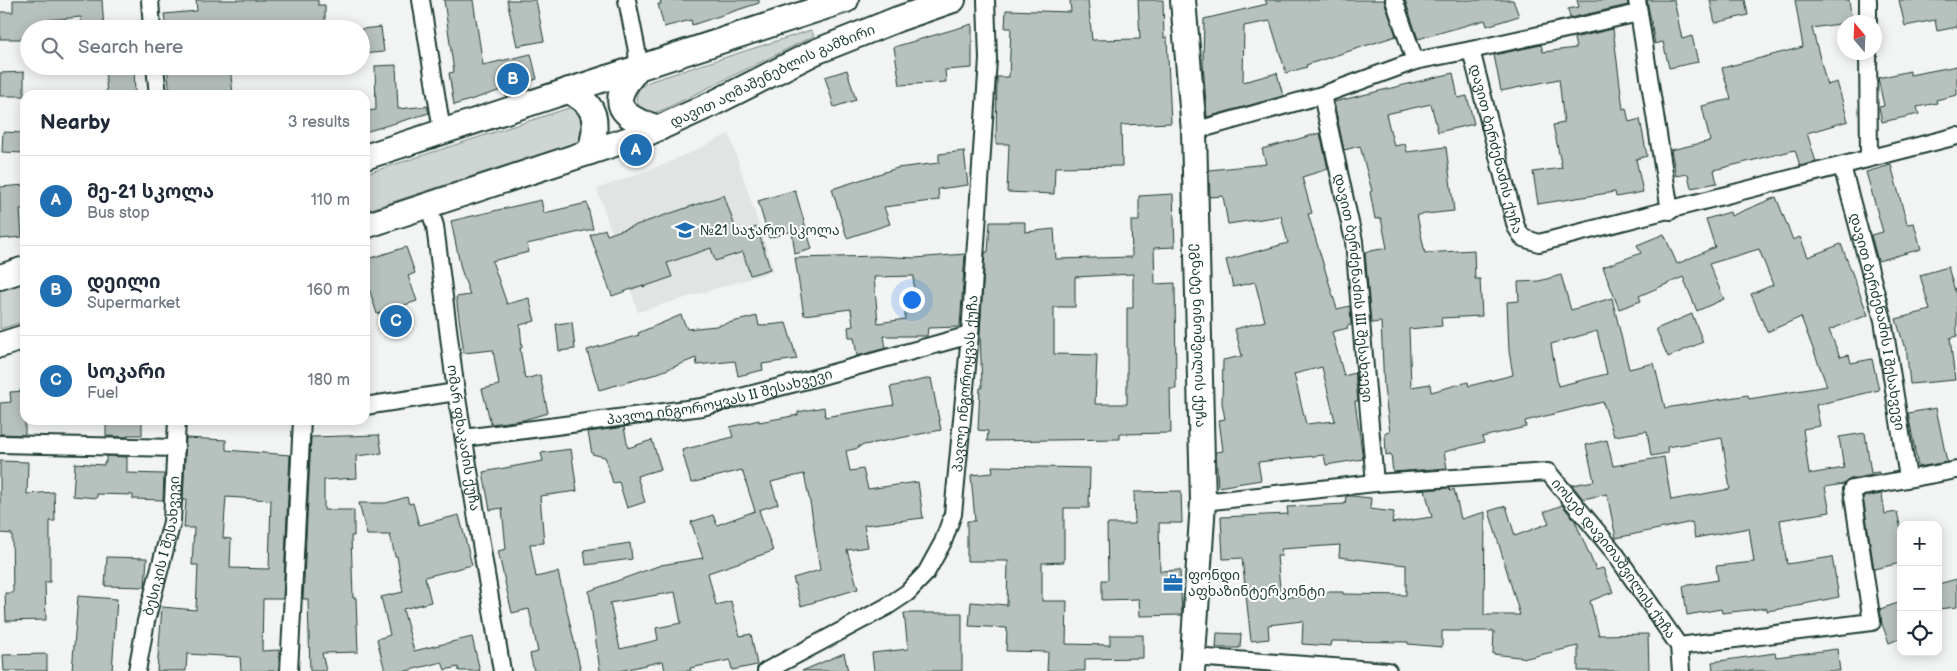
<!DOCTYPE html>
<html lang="en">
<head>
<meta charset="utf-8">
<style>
	body { margin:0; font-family:"Balsamiq Sans","Noto Sans Georgian",sans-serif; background:#f6f6f7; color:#1f2937 }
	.controls { position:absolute; right:15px; bottom:15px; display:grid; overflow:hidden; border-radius:10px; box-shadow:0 2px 12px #0003 }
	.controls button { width:45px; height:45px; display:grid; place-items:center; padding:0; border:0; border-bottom:1px solid #e0e1e3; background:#fff; color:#1f2937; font:25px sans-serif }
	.compass { position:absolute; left:1837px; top:15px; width:45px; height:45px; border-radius:50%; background:#fff; box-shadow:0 2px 12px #0003; rotate:341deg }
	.you { position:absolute; left:911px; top:299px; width:18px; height:18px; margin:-12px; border:4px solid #fff; border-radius:50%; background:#1a73e8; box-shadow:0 0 0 8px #1a73e833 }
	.badge { display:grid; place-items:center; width:32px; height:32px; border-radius:50%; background:#1f6fb2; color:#fff; font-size:16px; font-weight:700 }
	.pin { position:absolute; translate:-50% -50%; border:2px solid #fff; box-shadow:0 1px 5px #0006 }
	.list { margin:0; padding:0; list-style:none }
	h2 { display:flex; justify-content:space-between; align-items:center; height:65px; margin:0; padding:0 20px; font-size:21px }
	h2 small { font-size:16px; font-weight:400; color:#747a83 }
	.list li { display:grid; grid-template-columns:32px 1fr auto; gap:15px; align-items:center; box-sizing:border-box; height:90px; padding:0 20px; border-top:1px solid #e0e1e3 }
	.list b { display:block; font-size:19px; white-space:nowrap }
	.list p { margin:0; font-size:16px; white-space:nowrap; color:#747a83 }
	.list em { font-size:16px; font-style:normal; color:#747a83 }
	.icon { flex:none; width:28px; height:28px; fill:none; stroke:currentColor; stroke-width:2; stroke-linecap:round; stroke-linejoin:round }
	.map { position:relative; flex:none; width:1957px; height:671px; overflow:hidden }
	.search { position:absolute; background:#fff; box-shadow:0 2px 12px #0003; left:20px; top:20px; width:350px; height:55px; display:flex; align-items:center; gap:12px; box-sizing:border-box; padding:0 18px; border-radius:28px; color:#747a83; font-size:19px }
	.panel { position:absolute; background:#fff; box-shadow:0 2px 12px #0003; left:20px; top:90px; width:350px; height:335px; border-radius:15px }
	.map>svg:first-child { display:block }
</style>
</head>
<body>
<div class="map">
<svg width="1957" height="671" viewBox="0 0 1957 671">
	<rect width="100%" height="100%" fill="#f2f3f3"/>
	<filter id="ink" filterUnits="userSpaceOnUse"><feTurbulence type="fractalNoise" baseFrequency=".02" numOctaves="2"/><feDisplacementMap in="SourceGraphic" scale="10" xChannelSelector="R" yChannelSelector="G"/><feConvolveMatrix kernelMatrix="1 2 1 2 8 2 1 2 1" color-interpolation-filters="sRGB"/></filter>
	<g filter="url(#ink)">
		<path fill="#e0e4e3" d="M729 134 774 271 638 312 597 189 668 163Z"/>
		<path fill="#ced5d3" stroke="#768984" d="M811 30 814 36 665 109 648 115C632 104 632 89 651 81Z
			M569 108H574L582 113 587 127 582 137 577 142 365 211V174Z
			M25 282V321L0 329V290Z"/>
		<path fill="#b7c1bd" stroke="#1f3d34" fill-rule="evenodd" d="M13 0H102L104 29H82L81 17 46 20V29H29L28 39H0V12H13Z
			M196 0H318V5H325V29H166L164 14 197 11Z
			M444 0H473L483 65 531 54 537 79 454 105 449 73 454 72Z
			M507 0H536L544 41 517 46Z
			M660 0H759V3L692 25 691 20 664 27 658 4H661Z
			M1070 0H1088L1092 40 1140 39 1138 0H1163L1164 38 1167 37 1171 123 1121 125 1122 166 1055 167 1054 194 1007 192 1009 144H996L997 77H1009L1011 28H1005L1006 10 1071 12Z
			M1265 0H1384L1396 36 1306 65 1307 67 1286 73 1270 21 1244 26 1243 82 1277 73 1283 96 1207 117 1203 63 1204 19 1267 4Z
			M1405 0H1513L1519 16 1487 26 1485 20 1418 39Z
			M1577 0H1627L1628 5 1570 18 1568 9 1579 7Z
			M1647 0H1674L1682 39 1692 36 1698 62 1669 68 1663 42 1655 44Z
			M1710 0H1745L1748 15 1715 23Z
			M1795 0H1849L1852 22 1812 28 1827 85 1837 82 1848 121 1807 133 1816 162 1800 166 1795 150 1714 170 1717 183 1691 188 1688 174 1676 176 1671 150 1710 141 1702 106 1731 99 1722 68 1803 47Z
			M1899 0H1957V27L1937 31 1935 20 1905 26Z
			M972 24V68L945 70 946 82 900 85 894 47Z
			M381 27 384 52 361 54V29Z
			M1613 29 1623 109 1626 108 1629 122 1640 119 1647 156 1636 159 1643 192 1616 197 1615 192 1538 204 1533 172 1562 168 1553 125 1564 123 1559 79 1501 91 1494 55 1541 45 1543 52 1576 48 1574 38Z
			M396 65 398 109 427 106 429 113 365 132V111L376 110 375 66Z
			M105 66H134L135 95H107Z
			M167 66H230L233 95H170Z
			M1957 66V95L1936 100 1937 103 1917 107 1919 114 1882 122 1879 107 1884 106 1878 78 1910 71V75Z
			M847 70 856 100 834 107 825 77Z
			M24 72V96H0V73Z
			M1453 73 1458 98 1467 96 1474 124 1438 132 1431 104 1386 114 1394 146 1405 144 1407 152 1446 147 1454 211 1417 215 1425 253 1474 250 1475 279H1480L1482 316 1441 318 1442 326 1409 329 1411 387 1430 384 1431 392 1468 382 1469 386 1513 375 1509 351 1507 302 1519 301 1518 282 1539 281 1561 275 1571 310 1612 298 1629 369 1654 363 1665 408 1748 395 1749 399 1827 386 1801 317 1767 332 1751 294 1773 285 1759 249 1709 264 1724 299 1697 311 1683 277 1639 296 1641 301 1619 309 1603 267 1641 253 1637 245 1664 234 1677 264 1715 247 1706 219 1730 212 1731 216 1776 197 1793 240 1800 237 1808 257 1841 244 1868 315 1829 330 1840 357 1849 355 1851 363 1872 359 1879 390 1816 405 1820 426 1803 429 1809 474 1844 468 1839 437 1865 433 1871 473 1879 472V474L1850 479 1844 484 1825 487 1830 512 1780 520 1787 564 1832 557 1839 597 1804 604V605L1767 611V608L1722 613 1721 609 1687 615 1683 586 1718 580 1716 566 1754 562 1749 528 1695 538 1692 522 1616 538 1607 494 1583 499 1572 485 1594 481 1586 445 1607 440 1613 466 1664 457 1671 500 1730 489 1722 438 1667 447 1668 453 1651 456 1647 431 1614 436 1603 402 1525 421 1526 427 1482 437 1484 442 1444 452 1447 468 1393 472 1391 454 1386 455 1385 433 1390 432 1384 388 1381 322 1371 323 1365 252 1387 248 1381 218 1375 219 1370 192 1372 191 1360 146 1344 150 1334 102ZM1597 331 1607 374 1558 386 1551 344Z
			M3 132 25 133V153L2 152Z
			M1320 133 1328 169 1302 177 1312 213 1308 214 1337 309 1350 306 1351 325 1347 326 1348 328 1332 332 1344 376 1355 373 1358 401H1355L1363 459 1326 465 1324 455 1258 462 1261 480 1218 487 1216 452 1223 451 1219 420 1225 419 1222 403 1223 360 1242 356 1235 329 1265 321 1255 282 1233 287 1226 260 1288 243 1281 216 1228 224 1223 196 1210 197 1209 170 1266 164 1262 149ZM1322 367 1335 421 1306 424 1294 374Z
			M964 151 968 185 938 189 939 200 884 207 890 224 847 238 832 189 897 168 939 163V154Z
			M1891 165 1907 224 1914 223 1921 249 1878 261 1871 235 1883 232 1866 172Z
			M25 185V209H20L22 237 0 239V187Z
			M795 190 812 249 795 254 792 231 769 238 758 201Z
			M1173 194 1175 247 1154 248 1155 284 1175 283 1176 389H1170L1171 433 1120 434V439L987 441 988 431 978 430 980 388H982L980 333 985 252H988L990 222H1025V232L1054 229 1056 259 1132 257 1131 221H1139V196ZM1133 274V308H1127V404H1095L1097 355 1054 354V307H1075V277Z
			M724 195 737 233 757 227 770 269 750 275 743 252 715 261 711 248 667 263 672 277 643 287V285L612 296 590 235 605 229 607 235Z
			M541 200 544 213 587 203 593 229 527 244 529 252 492 261 507 304 529 298 535 321 520 325 522 348H520L525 379 540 375 548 413 523 420 491 424 482 389 499 385 493 350 464 353 456 297 470 295 461 269 451 221Z
			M406 247 415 273 408 276 417 301 377 314 369 288 365 290V260Z
			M965 254 960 327 928 328 927 336H884L886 348 857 356 854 337H849L848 327 853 326 851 309 804 315 795 258 878 256 915 258ZM914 276 913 308H905V319L878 323 874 277Z
			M1948 267 1957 298V336L1950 338 1955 380 1910 384 1906 346H1904L1896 319 1930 310 1920 275Z
			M1692 314 1703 342 1668 357 1656 329Z
			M681 315 687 329 716 326 757 316 759 326 786 323 797 359 762 364 763 370 738 376 735 361 697 365 696 358 653 375 599 390 587 350 639 335 638 333Z
			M572 322 575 349 559 351 556 324Z
			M931 378 941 430 859 446V448L846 451 850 471 863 469 868 489 918 482 923 518 864 525 868 547 847 550 858 589 801 606 793 578 820 570 811 507 804 474 771 482 778 504 759 510 773 551 708 573 716 605 731 601 740 636 751 634 757 665 732 670 730 660 690 668 691 671H665L663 661 619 671H600L589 591 661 565 703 558 691 522 713 515 717 525 755 511 742 470 691 483 682 450 733 437 730 427 759 420V422L798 415V412L824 407 825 417 894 405 890 387ZM675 592 681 623 656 628 658 640 620 649 610 603Z
			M25 391V435L0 434V403L11 402 10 392Z
			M1936 408 1947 462 1918 467 1908 413Z
			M106 420H142V435H128V437L106 436Z
			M624 427 628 448 652 440 661 469 637 476 645 502 627 508 619 482 613 483 605 457 592 454 588 432Z
			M379 435 382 453 356 456 357 478 324 480V510H354V536H351L353 598H356L358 652 322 653 326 671H310L308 599H303L311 437Z
			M186 438 226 440V450L290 455 283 599H263L262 651 279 650V671H241L240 657 187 654 186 671H157L162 607 196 610 198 565H192L194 528H184L186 500H183ZM226 497 271 500 269 569 230 568 231 539 223 538Z
			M571 449 577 491 540 496 544 543 530 544 536 577 558 572 581 671H534L530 654 538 652 529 609 512 613 498 551 506 549 502 508 490 510 483 472 543 461 541 453Z
			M106 456 127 457V473L164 474 163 500 133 499V495L97 494V498L73 496 75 463 104 465V462H106Z
			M0 461 28 462 27 494 54 492 55 521H50V582H45L46 620 6 621 5 593H13L12 534 0 533Z
			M992 466 1090 468 1089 508H1064V562L1042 563V601H1067L1066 644 1110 645V635H1143V658L1085 659V671H1047L1048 652 1006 651 1007 628 969 626 971 602 1007 605 1008 561H967V521H975L971 475 993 473Z
			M1449 488 1450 491 1454 489 1461 519 1485 512 1484 615H1520L1489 511 1506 506 1515 536 1549 523 1544 512 1562 505 1575 521 1596 570 1603 568 1613 592 1590 601 1599 635 1648 634 1649 671H1578V646L1527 658 1493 654 1494 631H1442V647L1408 644V642L1332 641 1331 646 1302 644 1303 621 1268 625 1269 639 1251 641 1242 558 1223 559 1221 517 1288 514 1287 507 1345 504 1346 496H1352L1371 498 1370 509 1394 512 1392 523 1432 517 1425 490ZM1340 545 1339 557 1406 565V595L1343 594V592H1314V594L1281 598 1277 556H1282L1281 549Z
			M1181 491 1182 523H1159L1160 571 1180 570 1182 615 1140 616 1139 599 1102 600V580H1108L1107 524H1135L1134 492Z
			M1882 494 1885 514 1897 512 1901 530V563L1874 569 1863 497Z
			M407 497 409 504 413 503 419 525 459 515 472 565 425 577 431 602 403 609 414 651 472 637 480 671H459L458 667 445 670 442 662 406 671H385L377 639 390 635 381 597 403 592 397 556H395L390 535H367L359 503H386Z
			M630 543 632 559 586 565 584 550Z
			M107 557 147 558 145 587 105 586Z
			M1957 579V607L1938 609V584Z
			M78 596 117 599 112 671H72Z
			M1901 602V638L1889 643 1882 624 1880 609Z
			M904 613H962V671H874L872 653 908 649Z
			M1217 633 1241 634 1240 648H1216Z
			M1837 649 1840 671H1713L1712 662 1775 653 1776 657Z
			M844 653 848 671H802Z
			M47 654V671H4L3 655Z"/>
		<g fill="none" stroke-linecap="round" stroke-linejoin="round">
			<defs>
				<g id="minor">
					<path d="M150 0 152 29"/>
					<path d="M421 0 442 131"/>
					<path d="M627 0 637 51 638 67"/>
					<path d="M1394 0 1415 61"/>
					<path d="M1637 0 1670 211"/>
					<path d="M1868 0V22"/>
					<path d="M1471 50 1639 13"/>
					<path d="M1868 52 1869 157"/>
					<path d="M155 66 158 95"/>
					<path id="s1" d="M1322 95 1354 241 1375 483"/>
					<path id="s2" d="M1194 131 1322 95 1415 61 1471 50 1516 227 1523 238 1539 243 1957 136"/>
					<path id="s3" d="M1842 166 1883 320 1908 478"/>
					<path id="s4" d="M428 205 435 226 456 392 502 671"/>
					<path d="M365 406 456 392"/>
					<path id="s5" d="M464 438 702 407 807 380 970 335"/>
					<path d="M0 444 176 448"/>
					<path id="s6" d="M1203 502 1375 483 1548 472 1614 552 1679 646 1872 622 1852 489 1957 470"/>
					<path d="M1679 646 1681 671"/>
					<path d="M1193 657 1388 671"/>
					<path id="s7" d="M137 671 146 621 172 522 177 420"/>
					<path d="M289 671 302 420"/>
					<path id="s8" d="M766 671 886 607 907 593 926 573 943 542 953 514 970 335 988 59 986 0"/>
				</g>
				<g id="secondary">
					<path id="s9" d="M1183 0 1194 131 1203 502 1192 671"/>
					<path d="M638 67C634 74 628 80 624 87 609 114 641 123 660 128"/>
					<path d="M569 90C575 95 583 99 588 105 599 118 594 138 590 152"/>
					<path d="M365 157 846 0"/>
					<path id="s10" d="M365 226 648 133 712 104 815 52 898 19 953 0"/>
					<path d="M0 277 25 269"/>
					<path d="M0 345 25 337"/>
				</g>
			</defs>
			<use href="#minor" stroke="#1f3d34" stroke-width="20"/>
			<use href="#secondary" stroke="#1f3d34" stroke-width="28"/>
			<use href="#minor" stroke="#fff" stroke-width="16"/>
			<use href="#secondary" stroke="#fff" stroke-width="24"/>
		</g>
	</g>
	<defs>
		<symbol id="school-bare" viewBox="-9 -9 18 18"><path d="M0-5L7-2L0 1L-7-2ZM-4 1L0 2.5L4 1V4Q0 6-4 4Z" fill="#1f6fb2" stroke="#fff" stroke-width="2.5" paint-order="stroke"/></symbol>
		<symbol id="office-bare" viewBox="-9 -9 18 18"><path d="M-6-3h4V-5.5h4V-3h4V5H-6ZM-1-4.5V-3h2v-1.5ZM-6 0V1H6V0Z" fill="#1f6fb2" stroke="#fff" stroke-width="2.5" paint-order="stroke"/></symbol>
	</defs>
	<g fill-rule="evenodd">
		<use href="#school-bare" x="671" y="216" width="28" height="28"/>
		<use href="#office-bare" x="1159" y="569" width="28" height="28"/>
	</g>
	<g text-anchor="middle" stroke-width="4" stroke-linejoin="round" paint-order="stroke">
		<g font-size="14" fill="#1f3d34" stroke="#fff">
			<text dy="5" stroke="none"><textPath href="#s10" startOffset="435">დავით აღმაშენებლის გამზირი</textPath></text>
			<text dy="5" stroke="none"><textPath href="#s2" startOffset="391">დავით ბერძენაძის ქუჩა</textPath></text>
			<text dy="5" stroke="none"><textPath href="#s1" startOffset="196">დავით ბერძენაძის III შესახვევი</textPath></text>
			<text dy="5" stroke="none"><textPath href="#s3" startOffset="160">დავით ბერძენაძის I შესახვევი</textPath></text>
			<text dy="5" stroke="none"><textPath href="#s9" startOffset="336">ეგნატე ნინოშვილის ქუჩა</textPath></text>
			<text dy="5" stroke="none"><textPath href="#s8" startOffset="385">პავლე ინგოროყვას ქუჩა</textPath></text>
			<text dy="5" stroke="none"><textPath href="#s5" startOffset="259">პავლე ინგოროყვას II შესახვევი</textPath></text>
			<text dy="5" stroke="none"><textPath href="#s4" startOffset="236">ომარ ფხაკაძის ქუჩა</textPath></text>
			<text dy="5" stroke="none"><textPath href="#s7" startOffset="128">ბესიკის I შესახვევი</textPath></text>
			<text dy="5" stroke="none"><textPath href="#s6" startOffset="455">იოსებ დავითაშვილის ქუჩა</textPath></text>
		</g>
		<g font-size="14" fill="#1f3d34" stroke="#fff" text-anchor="start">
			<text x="700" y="235">№21 საჯარო სკოლა</text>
			<text x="1188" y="580">ფონდი<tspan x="1188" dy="16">აფხაზინტერკონტი</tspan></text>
		</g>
	</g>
</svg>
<div class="controls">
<button>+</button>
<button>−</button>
<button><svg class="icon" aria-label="locate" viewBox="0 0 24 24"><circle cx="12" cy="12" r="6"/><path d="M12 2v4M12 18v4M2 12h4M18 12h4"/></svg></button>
</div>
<svg class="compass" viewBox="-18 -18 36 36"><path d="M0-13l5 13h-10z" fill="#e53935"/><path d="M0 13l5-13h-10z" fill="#747a83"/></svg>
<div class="you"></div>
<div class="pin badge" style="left:636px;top:150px">A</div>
<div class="pin badge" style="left:513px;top:79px">B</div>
<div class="pin badge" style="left:396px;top:321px">C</div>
<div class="search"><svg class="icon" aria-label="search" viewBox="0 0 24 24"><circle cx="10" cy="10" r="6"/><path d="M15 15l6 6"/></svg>Search here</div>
<section class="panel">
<h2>Nearby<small>3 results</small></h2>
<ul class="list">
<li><span class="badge">A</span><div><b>მე-21 სკოლა</b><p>Bus stop</p></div><em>110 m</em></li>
<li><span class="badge">B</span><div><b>დეილი</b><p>Supermarket</p></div><em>160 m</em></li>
<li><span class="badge">C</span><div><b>სოკარი</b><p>Fuel</p></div><em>180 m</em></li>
</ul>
</section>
</div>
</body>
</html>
